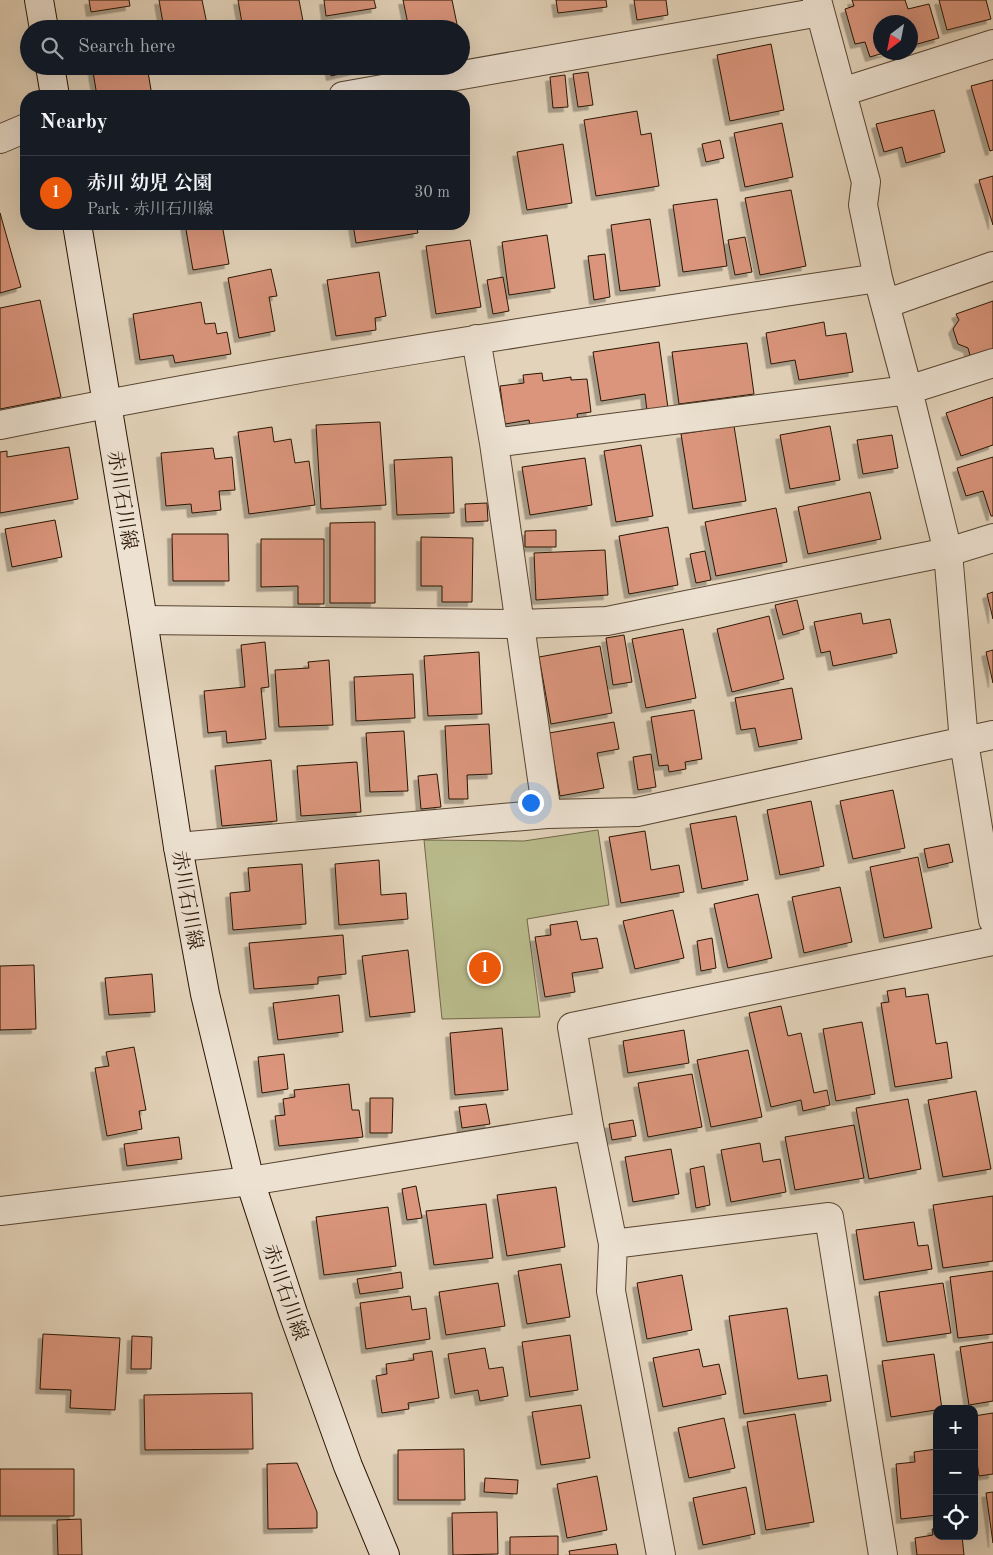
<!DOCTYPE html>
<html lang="en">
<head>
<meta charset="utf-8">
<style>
	body { margin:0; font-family:"Old Standard TT","Noto Serif JP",serif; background:#242831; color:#f1f3f6 }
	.controls { position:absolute; right:15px; bottom:15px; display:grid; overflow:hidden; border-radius:10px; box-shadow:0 5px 20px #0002 }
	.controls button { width:45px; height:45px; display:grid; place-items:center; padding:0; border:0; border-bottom:1px solid #363941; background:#171b24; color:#f1f3f6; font:25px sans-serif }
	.compass { position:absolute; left:873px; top:15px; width:45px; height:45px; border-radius:50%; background:#171b24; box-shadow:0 5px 20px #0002; rotate:212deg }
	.you { position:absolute; left:530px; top:802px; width:18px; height:18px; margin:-12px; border:4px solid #fff; border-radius:50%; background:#1a73e8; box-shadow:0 0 0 8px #1a73e833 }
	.badge { display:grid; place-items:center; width:32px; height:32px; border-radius:50%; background:#ea580c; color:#fff; font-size:16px; font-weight:700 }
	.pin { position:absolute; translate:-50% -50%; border:2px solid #fff; box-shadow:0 1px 5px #0006 }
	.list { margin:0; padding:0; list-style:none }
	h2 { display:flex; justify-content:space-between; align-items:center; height:65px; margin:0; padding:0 20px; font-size:21px }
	h2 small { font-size:16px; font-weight:400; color:#9ea1a6 }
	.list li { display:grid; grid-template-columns:32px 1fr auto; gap:15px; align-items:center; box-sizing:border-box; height:75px; padding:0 20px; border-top:1px solid #363941 }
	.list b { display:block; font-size:19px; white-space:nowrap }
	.list p { margin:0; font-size:16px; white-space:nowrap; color:#9ea1a6 }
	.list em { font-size:16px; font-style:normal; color:#9ea1a6 }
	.icon { flex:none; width:28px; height:28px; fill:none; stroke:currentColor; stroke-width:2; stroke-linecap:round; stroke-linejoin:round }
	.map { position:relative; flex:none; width:993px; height:1555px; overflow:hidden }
	.search { position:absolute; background:#171b24; box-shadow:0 5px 20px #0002; left:20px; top:20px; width:450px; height:55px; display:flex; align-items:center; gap:12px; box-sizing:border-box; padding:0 18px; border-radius:28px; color:#9ea1a6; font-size:19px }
	.panel { position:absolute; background:#171b24; box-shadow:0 5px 20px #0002; left:20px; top:90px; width:450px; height:140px; border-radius:20px }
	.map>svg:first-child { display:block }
</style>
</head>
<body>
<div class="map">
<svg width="993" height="1555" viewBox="0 0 993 1555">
	<defs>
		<filter id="shadow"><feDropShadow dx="-4.5" dy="4.5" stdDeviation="0" flood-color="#0004"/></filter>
	</defs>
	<rect width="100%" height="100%" fill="#e3d3ba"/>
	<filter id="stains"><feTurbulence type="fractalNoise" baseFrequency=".004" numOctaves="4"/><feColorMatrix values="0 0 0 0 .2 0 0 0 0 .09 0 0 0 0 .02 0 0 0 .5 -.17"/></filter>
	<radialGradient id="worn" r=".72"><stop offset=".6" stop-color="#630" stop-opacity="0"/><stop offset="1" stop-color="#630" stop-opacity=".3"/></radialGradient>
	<path fill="#b9bb8c" stroke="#716848" d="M598 830 609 905 527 919 540 1017 442 1019 424 840 524 841Z"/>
	<path fill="#da957b" stroke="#291503" filter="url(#shadow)" d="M89 0H129L130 6 91 12Z
		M159 0H202L208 29H164Z
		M238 0H299L303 21 286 24 287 29H243Z
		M324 0H374L376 8 326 16Z
		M403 0H452L458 29H409Z
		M556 0H606L607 7 558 13Z
		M634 0H666L668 15 637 20Z
		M852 0H905L908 9 929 4 939 38 910 46V22H880V52H887L870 57 865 42 855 44 845 9 854 6Z
		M939 0H986L991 19 947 30Z
		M771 44 784 110 730 121 717 55Z
		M92 66H147L152 96H97Z
		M329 66H355L356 70 331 76Z
		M588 72 593 105 578 107 573 74Z
		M565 75 568 107 553 108 550 77Z
		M993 80V150L990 151 971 86Z
		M934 110 945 152 906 163 902 147 884 152 876 124Z
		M637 111 641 135 651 133 659 186 596 196 584 120Z
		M782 123 793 177 745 187 734 133Z
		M720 140 724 158 706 162 702 144Z
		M563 144 572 203 527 210 517 152Z
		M993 176V225L979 180Z
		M791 190 806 266 760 275 745 198Z
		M717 199 727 266 683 272 673 205Z
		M0 213 21 287 0 293Z
		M650 219 660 286 620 291 611 225Z
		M185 224H222L229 264 193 270Z
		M353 224H416L418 233 356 243Z
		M547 235 555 288 509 295 502 242Z
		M745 237 752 272 735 275 728 240Z
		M470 240 481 307 436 314 426 246Z
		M605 254 610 297 594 300 588 256Z
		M271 269 277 296 269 297 275 331 239 338 228 278Z
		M379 272 386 316 375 318 376 330 336 336 327 280Z
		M503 277 509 311 493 314 487 280Z
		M40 300 61 397 0 409V308Z
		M993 301V352L971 359 968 348 958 344 953 329 959 320 956 314Z
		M201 302 205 324 215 323 217 334 227 332 231 354 175 363 173 355 140 360 133 314Z
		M824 322 826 336 846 333 853 372 799 380 795 360 771 364 766 333Z
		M659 342 668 408 647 411 645 394 601 401 593 352Z
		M747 343 754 394 679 404 672 352Z
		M542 373 543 381 571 377V380L587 379 591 412 577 414 578 420 530 427 529 420 505 424 500 386 524 383 523 375Z
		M993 397V445L961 456 946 413Z
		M380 422 386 505 321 509 316 425Z
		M734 426 746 501 693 509 681 434Z
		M830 426 840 480 790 489 780 435Z
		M272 427 274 442 291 439 295 463 309 461 315 505 249 514 238 432Z
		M892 435 898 468 863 474 857 440Z
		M641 445 653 516 616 522 604 451Z
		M69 447 78 499 0 513V452L7 451V457Z
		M213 448 215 459 232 457 235 490 219 491 221 510 192 513 191 504 166 506 161 453Z
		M452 457 454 513 397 515 394 460Z
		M993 457V516H991L983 491 966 496 957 468Z
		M585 458 592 505 530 515 522 467Z
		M870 492 881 539 808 554 798 507Z
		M487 503 488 521 466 522 465 504Z
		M776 508 787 562 716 576 705 522Z
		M55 520 62 557 12 567 5 529Z
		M375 522V603H330V523Z
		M668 527 678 585 629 594 619 536Z
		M556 530V547H525V531Z
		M172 534H228L229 581H173Z
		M421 537 473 538 472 602H442V586H421Z
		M261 539H324V604H298V586L261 587Z
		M605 550 608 595 536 600 534 553Z
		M705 551 711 580 696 583 690 554Z
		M993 592V619L987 594Z
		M797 600 804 629 783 635 775 605Z
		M861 613 863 624 890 619 897 653 833 666 830 651 821 653 814 622Z
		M769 616 784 679 732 692 717 629Z
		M683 629 696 698 646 708 632 639Z
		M624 635 632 682 613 685 606 638Z
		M265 642 269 687 261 688 266 739 227 743 226 731 208 733 204 691 245 687 241 645Z
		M600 646 612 713 551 724 539 657Z
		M993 650V683L986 652Z
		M479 652 482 714 428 716 424 656Z
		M329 660 333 725 279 727 275 670 309 668 308 662Z
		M413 674 415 718 356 721 354 677Z
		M792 688 802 739 759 747 755 728 741 730 735 698Z
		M694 710 702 759 685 762 686 769 669 772 668 765 659 766 651 717Z
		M614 722 619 749 597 753 604 788 560 796 549 733Z
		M489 724 492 774 467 775 468 799H449L445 726Z
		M404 731 408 791 370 792 366 733Z
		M651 754 656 787 638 790 633 757Z
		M271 760 277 821 222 826 215 766Z
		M357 762 361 812 301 816 297 766Z
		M437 774 441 807 421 809 418 776Z
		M893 790 905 848 853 859 840 801Z
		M811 801 824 866 780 875 767 810Z
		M736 816 748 880 702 889 690 824Z
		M645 831 651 870 679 865 684 892 621 903 609 837Z
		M949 844 953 862 928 868 924 849Z
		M918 857 932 928 884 938 870 867Z
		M379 860 381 895 406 893 408 919 339 925 335 864Z
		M302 864 306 924 233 930 230 893 250 891 248 868Z
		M840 887 852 942 804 953 792 897Z
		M758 894 772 958 728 968 714 904Z
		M673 910 684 958 635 969 623 921Z
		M577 921 581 940 597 938 603 968 572 973 575 992 545 997 535 937 551 935 550 925Z
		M343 935 346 974 318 977V984L254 989 249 943Z
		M712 938 716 968 701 971 697 941Z
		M408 950 415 1012 370 1017 362 956Z
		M34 965 36 1029 0 1030V966Z
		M152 974 155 1012 109 1015 105 978Z
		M905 988 906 997 928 994 936 1044 947 1042 952 1078 895 1087 881 1003 889 1002 887 991Z
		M339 995 343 1032 278 1040 273 1003Z
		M781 1006 788 1036 801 1033 814 1093 827 1090 830 1105 803 1111 801 1100 771 1107 749 1013Z
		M862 1022 875 1094 836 1101 823 1029Z
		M502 1028 508 1090 455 1095 450 1033Z
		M684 1030 689 1063 628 1073 623 1041Z
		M134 1047 146 1110 139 1111 142 1129 107 1136 95 1068 109 1066 106 1052Z
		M748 1050 762 1117 711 1127 697 1060Z
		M284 1054 288 1089 262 1093 258 1057Z
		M692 1074 702 1127 648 1137 638 1083Z
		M349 1084 352 1110H359L363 1137 279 1146 275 1116 285 1115 283 1099 295 1097 294 1090Z
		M976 1091 991 1169 943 1177 928 1100Z
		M370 1098H393L392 1133H370Z
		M908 1099 921 1169 869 1179 856 1108Z
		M486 1104 490 1124 462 1128 459 1107Z
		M633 1120 636 1136 612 1140 609 1124Z
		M854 1125 864 1178 795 1190 785 1137Z
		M179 1137 182 1159 127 1166 124 1144Z
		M760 1143 763 1162 780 1159 786 1192 731 1202 721 1150Z
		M671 1149 679 1194 633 1202 625 1157Z
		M704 1166 710 1205 696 1208 690 1169Z
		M416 1186 422 1218 407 1220 402 1189Z
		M556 1187 565 1247 507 1256 497 1195Z
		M993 1196V1261L943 1268 933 1205Z
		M486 1204 493 1258 434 1265 426 1211Z
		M388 1207 396 1266 324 1275 316 1217Z
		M914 1222 918 1246 928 1245 932 1269 864 1280 856 1230Z
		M561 1264 570 1317 527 1324 518 1271Z
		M993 1271V1334L958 1338 950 1277Z
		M401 1272 403 1288 360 1294 357 1279Z
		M682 1275 692 1330 647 1339 637 1283Z
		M498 1283 505 1326 446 1335 439 1292Z
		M943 1283 951 1333 887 1342 879 1292Z
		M410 1296 412 1310 426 1308 430 1339 366 1349 360 1303Z
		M787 1308 798 1379 827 1375 831 1401 744 1414 729 1316Z
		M43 1334 120 1338 115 1410 70 1408 71 1390 40 1389Z
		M570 1335 578 1390 530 1397 522 1342Z
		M132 1336 152 1337 151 1369H131Z
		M993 1342V1401L969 1405 960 1347Z
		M485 1348 489 1369 503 1367 508 1396 480 1401 478 1390 455 1394 448 1354Z
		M699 1349 703 1367 719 1364 726 1394 663 1407 653 1358Z
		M432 1351 439 1398 408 1403 409 1409 382 1413 376 1376 387 1374 386 1364 414 1360 413 1354Z
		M934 1354 942 1409 891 1417 882 1361Z
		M252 1393 253 1449 145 1450 144 1395Z
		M581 1405 590 1458 541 1465 532 1412Z
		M993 1413V1474L979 1476 974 1442V1416Z
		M795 1414 814 1522 766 1530 747 1422Z
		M724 1418 735 1468 689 1478 678 1428Z
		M464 1449 465 1500H398V1450Z
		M937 1449V1515L901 1519 896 1464 915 1462 914 1452Z
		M297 1463 317 1512V1528L268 1529 267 1464Z
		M0 1469H74V1516H0Z
		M597 1476 607 1530 567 1538 557 1484Z
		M485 1478 518 1480 517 1494 484 1492Z
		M746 1487 755 1534 703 1545 693 1498Z
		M993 1492V1543L986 1493Z
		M497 1512 498 1554 453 1555 452 1513Z
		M81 1519 82 1555H58L57 1520Z
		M937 1528V1536H962L964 1555H917L915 1538 933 1535 932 1529Z
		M558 1536V1555H510V1537Z
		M616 1544 618 1555H570L569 1551Z"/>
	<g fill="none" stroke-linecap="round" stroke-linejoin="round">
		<defs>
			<path id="street" d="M817 0 866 182 863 205 878 278 908 390 948 552 964 742 993 920
				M842 92 993 44
				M343 96 820 12
				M0 139 26 128
				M885 304 993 266
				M476 339 494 443 547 814
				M0 425C291 366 585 322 878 278
				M494 443 908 390 993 363
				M143 620 519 624 607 621 948 552 993 538
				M178 847 547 814 637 812 993 735
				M0 1211 250 1181 589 1126
				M613 1244 829 1217 883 1555
				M661 1555 611 1291 613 1244 589 1126 572 1027 993 941"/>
			<path id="secondary" d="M39 0 44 29
				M50 66 55 96
				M77 224 143 620 178 847 205 994 250 1181 293 1313 348 1466 385 1555"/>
		</defs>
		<use href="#street" stroke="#584431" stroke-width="30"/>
		<use href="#secondary" stroke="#291503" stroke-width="30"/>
		<use href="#street" stroke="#ede2d2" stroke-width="28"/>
		<use href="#secondary" stroke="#ede2d2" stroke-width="28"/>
	</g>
	<g text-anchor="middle" stroke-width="4" stroke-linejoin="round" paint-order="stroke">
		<g font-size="20" fill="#291503" stroke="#ede2d2">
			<text transform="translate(123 500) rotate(81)" y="7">赤川石川線</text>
			<text transform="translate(188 900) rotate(80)" y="7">赤川石川線</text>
			<text transform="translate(286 1292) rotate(71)" y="7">赤川石川線</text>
		</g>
	</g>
	<rect width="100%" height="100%" filter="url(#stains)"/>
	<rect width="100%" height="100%" fill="url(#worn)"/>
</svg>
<div class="controls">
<button>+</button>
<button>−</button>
<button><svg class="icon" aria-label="locate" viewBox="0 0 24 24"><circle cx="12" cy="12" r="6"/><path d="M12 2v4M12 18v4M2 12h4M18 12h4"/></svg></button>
</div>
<svg class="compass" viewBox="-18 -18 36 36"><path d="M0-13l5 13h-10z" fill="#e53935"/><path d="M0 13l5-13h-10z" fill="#9ea1a6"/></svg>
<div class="you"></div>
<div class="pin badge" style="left:485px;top:968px">1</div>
<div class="search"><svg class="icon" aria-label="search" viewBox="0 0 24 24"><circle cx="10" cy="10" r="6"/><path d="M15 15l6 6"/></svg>Search here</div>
<section class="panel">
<h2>Nearby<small></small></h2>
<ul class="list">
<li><span class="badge">1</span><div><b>赤川 幼児 公園</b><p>Park · 赤川石川線</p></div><em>30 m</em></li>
</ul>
</section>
</div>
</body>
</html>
